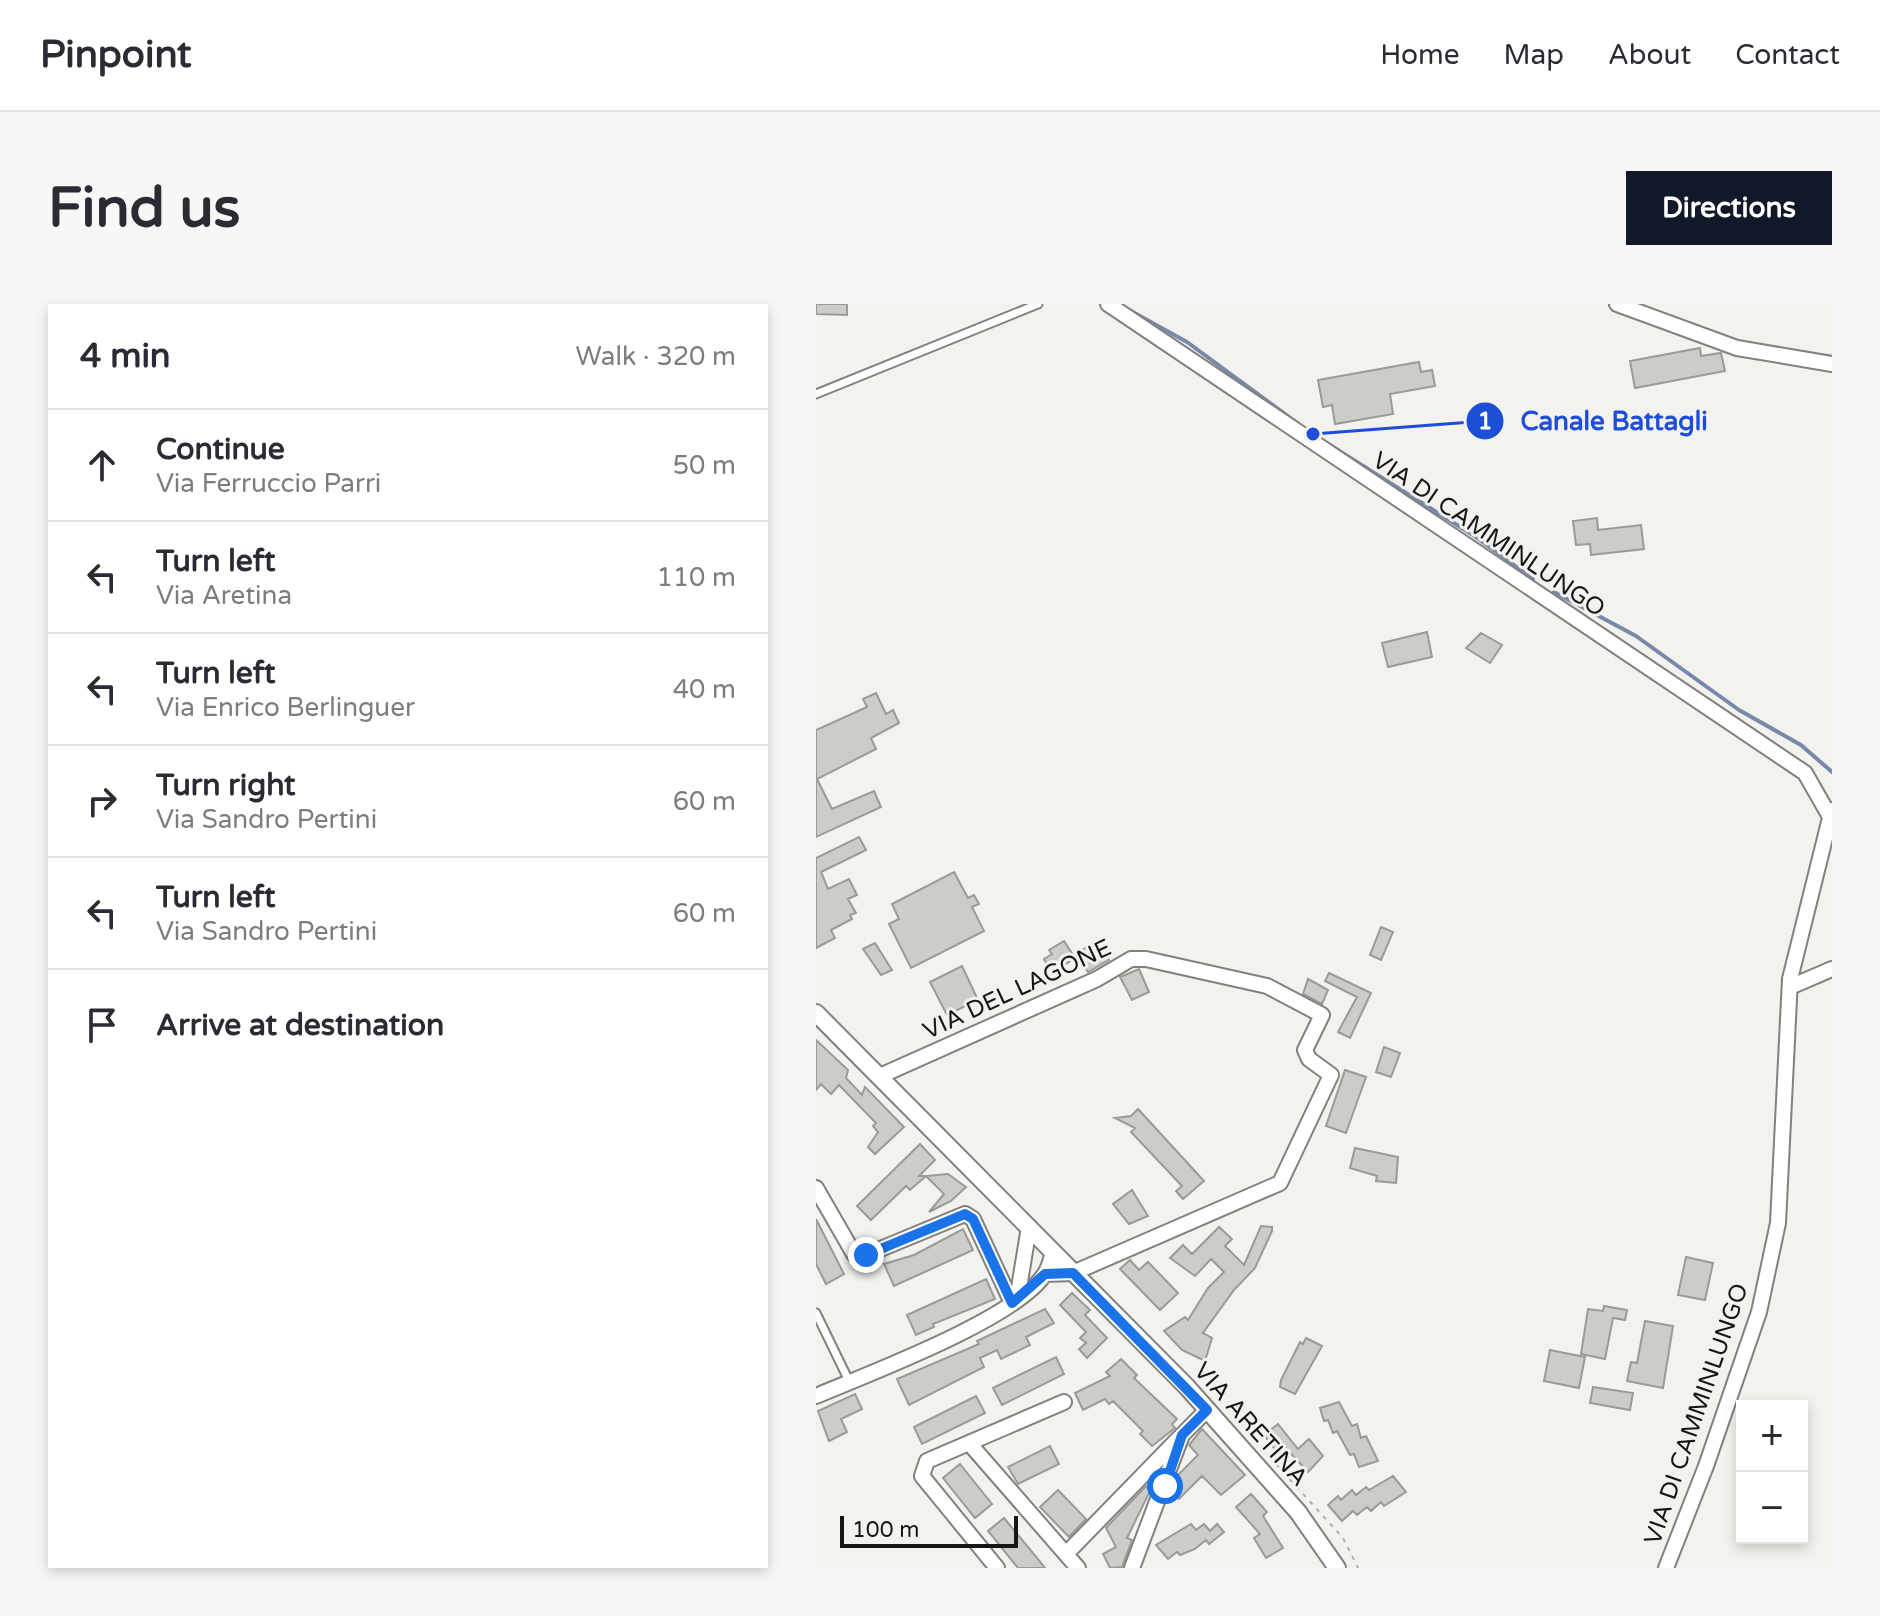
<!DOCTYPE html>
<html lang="en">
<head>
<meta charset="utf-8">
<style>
	body { margin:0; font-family:"Varela Round",sans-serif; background:#f7f7f7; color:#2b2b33 }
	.controls { position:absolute; right:24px; bottom:24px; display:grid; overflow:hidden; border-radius:0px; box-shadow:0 4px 12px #0003 }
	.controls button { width:72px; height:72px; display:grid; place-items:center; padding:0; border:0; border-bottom:2px solid #e1e1e2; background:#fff; color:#2b2b33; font:40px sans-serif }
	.scale { position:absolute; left:24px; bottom:20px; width:178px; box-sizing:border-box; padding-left:8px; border:4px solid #171615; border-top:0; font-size:22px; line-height:28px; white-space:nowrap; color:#171615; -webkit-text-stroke:6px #f4f2ef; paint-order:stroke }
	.stop { position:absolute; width:24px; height:24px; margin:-18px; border:6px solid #1a73e8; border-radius:50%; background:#fff }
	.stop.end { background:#1a73e8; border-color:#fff; box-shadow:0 2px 8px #0008 }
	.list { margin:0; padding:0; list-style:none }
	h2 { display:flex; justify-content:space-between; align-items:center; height:104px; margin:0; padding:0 32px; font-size:34px }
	h2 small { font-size:26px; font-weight:400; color:#7c7c81 }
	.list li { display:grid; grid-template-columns:52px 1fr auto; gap:24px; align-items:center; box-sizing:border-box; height:112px; padding:0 32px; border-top:2px solid #e1e1e2 }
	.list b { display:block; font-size:30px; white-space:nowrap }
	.list p { margin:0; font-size:26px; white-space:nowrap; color:#7c7c81 }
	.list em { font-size:26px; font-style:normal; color:#7c7c81 }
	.icon { flex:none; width:44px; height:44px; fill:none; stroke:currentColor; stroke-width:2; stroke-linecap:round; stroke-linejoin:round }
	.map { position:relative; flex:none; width:1016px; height:1264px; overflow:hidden; border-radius:0px }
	header { display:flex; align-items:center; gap:48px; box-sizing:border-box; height:112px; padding:0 40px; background:#fff; border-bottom:2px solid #e1e1e2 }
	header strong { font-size:38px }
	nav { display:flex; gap:44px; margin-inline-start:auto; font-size:28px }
	.intro { display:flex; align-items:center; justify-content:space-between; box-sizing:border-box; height:192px; padding:0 48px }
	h1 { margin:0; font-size:56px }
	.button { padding:20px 36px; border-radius:0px; background:#111827; color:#fff; font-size:28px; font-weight:700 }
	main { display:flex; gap:48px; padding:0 48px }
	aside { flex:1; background:#fff; border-radius:0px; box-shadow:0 4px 12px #0003 }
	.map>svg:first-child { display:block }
</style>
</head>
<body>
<header>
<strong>Pinpoint</strong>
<nav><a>Home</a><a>Map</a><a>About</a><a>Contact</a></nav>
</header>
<div class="intro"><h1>Find us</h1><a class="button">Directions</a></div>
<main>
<aside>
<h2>4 min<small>Walk · 320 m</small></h2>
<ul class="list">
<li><svg class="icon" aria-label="ahead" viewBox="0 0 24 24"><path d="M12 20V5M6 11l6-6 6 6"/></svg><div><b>Continue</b><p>Via Ferruccio Parri</p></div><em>50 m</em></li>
<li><svg class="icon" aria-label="left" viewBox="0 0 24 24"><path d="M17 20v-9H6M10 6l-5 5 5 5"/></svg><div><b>Turn left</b><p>Via Aretina</p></div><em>110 m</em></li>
<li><svg class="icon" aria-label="left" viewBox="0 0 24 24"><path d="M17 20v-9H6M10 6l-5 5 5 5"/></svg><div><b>Turn left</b><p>Via Enrico Berlinguer</p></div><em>40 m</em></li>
<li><svg class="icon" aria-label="right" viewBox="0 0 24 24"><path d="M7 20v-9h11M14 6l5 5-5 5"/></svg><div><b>Turn right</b><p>Via Sandro Pertini</p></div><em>60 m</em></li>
<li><svg class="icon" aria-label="left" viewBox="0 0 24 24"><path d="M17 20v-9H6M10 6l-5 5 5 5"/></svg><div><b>Turn left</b><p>Via Sandro Pertini</p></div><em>60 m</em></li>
<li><svg class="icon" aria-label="arrive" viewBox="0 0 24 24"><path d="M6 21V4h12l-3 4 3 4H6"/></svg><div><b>Arrive at destination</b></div></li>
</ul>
</aside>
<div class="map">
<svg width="1016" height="1264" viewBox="0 0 1016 1264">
	<rect width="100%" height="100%" fill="#f4f2ef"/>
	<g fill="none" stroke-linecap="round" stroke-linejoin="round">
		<path stroke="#7789ab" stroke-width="4" d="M313 6 371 38 488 124
			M509 138 657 231 717 275
			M738 288 820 332 923 406 985 441 1016 468"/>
	</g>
	<path fill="#ceccc8" stroke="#9b9a96" stroke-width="2" d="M0 0H31V11L0 10Z
		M884 44 885 52 905 49 909 67 819 84 814 57Z
		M603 58 605 68 616 66 619 82 574 90 577 110 519 120 516 101 507 103 502 76Z
		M781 214 782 226 825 221 828 245 775 251 774 240 760 241 757 217Z
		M611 328 616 353 572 363 566 339Z
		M665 329 686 341 674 359 650 344Z
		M60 389 70 410 77 406 83 419 55 434 60 445 1 475 16 505 58 487 65 503 0 533V426L51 403 47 395Z
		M43 533 50 546 5 568 12 585 33 575 41 591 32 595 40 609 34 611 36 615 15 626 19 634 0 644V554Z
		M138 568 152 594 158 591 163 600 156 603 168 627 95 664 73 620 83 615 76 600Z
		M565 623 577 628 565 656 554 651Z
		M248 637 259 654 236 669 228 655 236 650 233 646Z
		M279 638 293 656 272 668 260 650Z
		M59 639 76 666 65 671 47 645Z
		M146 662 162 696 131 711 114 678Z
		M323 665 333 688 316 696 304 673Z
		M513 669 555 689 534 734 522 728 541 693 509 677Z
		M492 675 512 686 506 700 487 690Z
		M0 736 32 766 30 774 46 791 49 783 88 823 59 850 52 843 62 828 57 822 60 819 23 781 15 790 5 780 0 786Z
		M568 743 584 749 575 773 560 768Z
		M529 766 550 773 530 829 510 822Z
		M322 805 388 877 367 895 360 887 366 882 315 828 319 824 299 814 315 812Z
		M104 840 119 856 103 872H110L94 886 90 882 55 916 41 902Z
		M539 844 582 853 580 879 560 877 561 872 534 864Z
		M132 870 150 883 135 897 113 908 128 890 110 872Z
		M316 886 332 912 313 920 297 900Z
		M0 915 28 970 10 980 0 960Z
		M445 922 456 923V927L439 964 418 986 387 1029 396 1034 389 1057 366 1046 348 1027 369 1013 372 1016 392 984 408 968 395 955 379 972 354 954 367 941 376 950 403 923 416 935 409 942 428 961Z
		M147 925 157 946 78 982 68 960 98 951Z
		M870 953 897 959 889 996 862 991Z
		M314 956 323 966 332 958 362 989 344 1006 304 965Z
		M170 975 179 995 117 1020 118 1023 100 1031 91 1011Z
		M256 989 274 1006 269 1011 291 1034 271 1054 263 1045 270 1039 264 1034 270 1028 244 1001Z
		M788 1002 811 1006 809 1016 797 1014 789 1055 765 1050 772 1005 787 1007Z
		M229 1005 238 1019 210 1033 214 1041 185 1055 181 1046 164 1054 168 1063 93 1101 81 1075 163 1040 161 1037Z
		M829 1017 857 1022 847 1084 811 1077 815 1058 821 1059Z
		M490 1034 506 1042 479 1090 464 1083 465 1076 484 1038 487 1040Z
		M734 1046 769 1053 763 1084 728 1077Z
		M240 1053 248 1070 186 1101 177 1084Z
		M305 1055 321 1071 318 1074 361 1115 356 1120 359 1124 336 1142 324 1130 327 1127 297 1097 293 1100 289 1095 267 1106 259 1089 294 1072 290 1068Z
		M777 1083 817 1089 814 1106 774 1099Z
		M39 1090 46 1105 25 1115 31 1128 13 1137 2 1107Z
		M160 1092 169 1109 106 1140 98 1123Z
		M523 1098 536 1122 541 1120 545 1134 550 1132 562 1157 543 1163 538 1150 534 1151 521 1127 517 1129 512 1116 508 1117 504 1104Z
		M462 1120 482 1145 493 1135 507 1152 492 1168 468 1142 461 1148 448 1131Z
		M386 1125 429 1171 405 1191 386 1172 363 1195 355 1188 361 1172 382 1151 373 1141Z
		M234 1142 243 1160 202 1180 192 1163Z
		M144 1160 176 1200 159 1214 127 1174Z
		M577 1172 590 1188 568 1202 565 1198 555 1207 551 1203 541 1211 537 1207 526 1217 512 1201 522 1192 525 1196 536 1186 540 1191 550 1183 553 1186Z
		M330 1182 334 1187 311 1234 316 1236 306 1263 294 1264 287 1250 300 1243 290 1224Z
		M242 1186 270 1215 253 1233 224 1203Z
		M435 1190 451 1208 447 1212 467 1244 450 1254 438 1234 444 1230 420 1203Z
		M188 1214 221 1254 229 1264H202L172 1227Z
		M375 1220 380 1226 388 1220 394 1227 401 1220 408 1228 393 1240 390 1236 379 1245 364 1251 361 1248 352 1255 340 1241Z"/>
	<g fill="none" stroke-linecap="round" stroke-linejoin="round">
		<defs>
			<path id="service" d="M0 90 222 0
				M0 1009 34 1079"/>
			<path id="minor" d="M292 0 989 469 1013 511
				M801 0 921 44 1016 60
				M974 683 1016 665
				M64 772 281 675 315 655H330L451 682 506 711 489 746 493 755 515 771 464 879 257 969 229 970
				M0 884 38 950 50 951 149 910 157 915 196 999
				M201 996 213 923
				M0 1092C52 1070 199 1015 228 971 233 965 235 955 237 948
				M153 1139 262 1264
				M250 1250 363 1134
				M181 1264 106 1172 111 1157 248 1098
				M316 1264 366 1131 391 1106
				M850 1264 890 1162 943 1008 962 919 974 675 1016 506"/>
			<path id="tertiary" d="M0 709 371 1083 482 1208 521 1264"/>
		</defs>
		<use href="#service" stroke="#83817d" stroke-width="11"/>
		<use href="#minor" stroke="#83817d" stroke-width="18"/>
		<use href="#tertiary" stroke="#83817d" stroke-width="20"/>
		<path stroke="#afadab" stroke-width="2" stroke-dasharray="4 6" stroke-linecap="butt" d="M440 1138 527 1234 542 1264"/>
		<use href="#service" stroke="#fff" stroke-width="7"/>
		<use href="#minor" stroke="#fff" stroke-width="14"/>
		<use href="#tertiary" stroke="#fff" stroke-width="16"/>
	</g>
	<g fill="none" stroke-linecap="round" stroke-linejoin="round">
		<path stroke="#1a73e8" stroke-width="10" d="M50 951 149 910 157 915 196 999 229 970 257 969 391 1106 366 1131 349 1182"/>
	</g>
	<g text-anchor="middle" stroke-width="6" stroke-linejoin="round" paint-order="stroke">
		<g font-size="24" fill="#171615" stroke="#f4f2ef">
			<text transform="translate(673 230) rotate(34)" y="8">VIA DI CAMMINLUNGO</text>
			<text transform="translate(201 685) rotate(-25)" y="8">VIA DEL LAGONE</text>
			<text transform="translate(880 1110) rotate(-71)" y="8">VIA DI CAMMINLUNGO</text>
			<text transform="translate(435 1120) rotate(48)" y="8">VIA ARETINA</text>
		</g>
	</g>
	<path fill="none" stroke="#1d4ed8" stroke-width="3" d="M497 130L669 117"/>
	<g fill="#1d4ed8" stroke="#f4f2ef" stroke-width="3">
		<circle cx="497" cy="130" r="8"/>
		<circle cx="669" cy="117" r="20"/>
	</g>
	<g font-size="24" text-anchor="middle" font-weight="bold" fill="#fff">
		<text x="669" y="125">1</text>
	</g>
	<g font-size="26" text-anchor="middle" font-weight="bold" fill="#1d4ed8" stroke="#f4f2ef" stroke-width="6" stroke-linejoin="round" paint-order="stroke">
		<text x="798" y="126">Canale Battagli</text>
	</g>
</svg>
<div class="controls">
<button>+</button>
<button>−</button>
</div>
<div class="scale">100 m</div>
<div class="stop" style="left:349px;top:1182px"></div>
<div class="stop end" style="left:50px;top:951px"></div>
</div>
</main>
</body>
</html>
